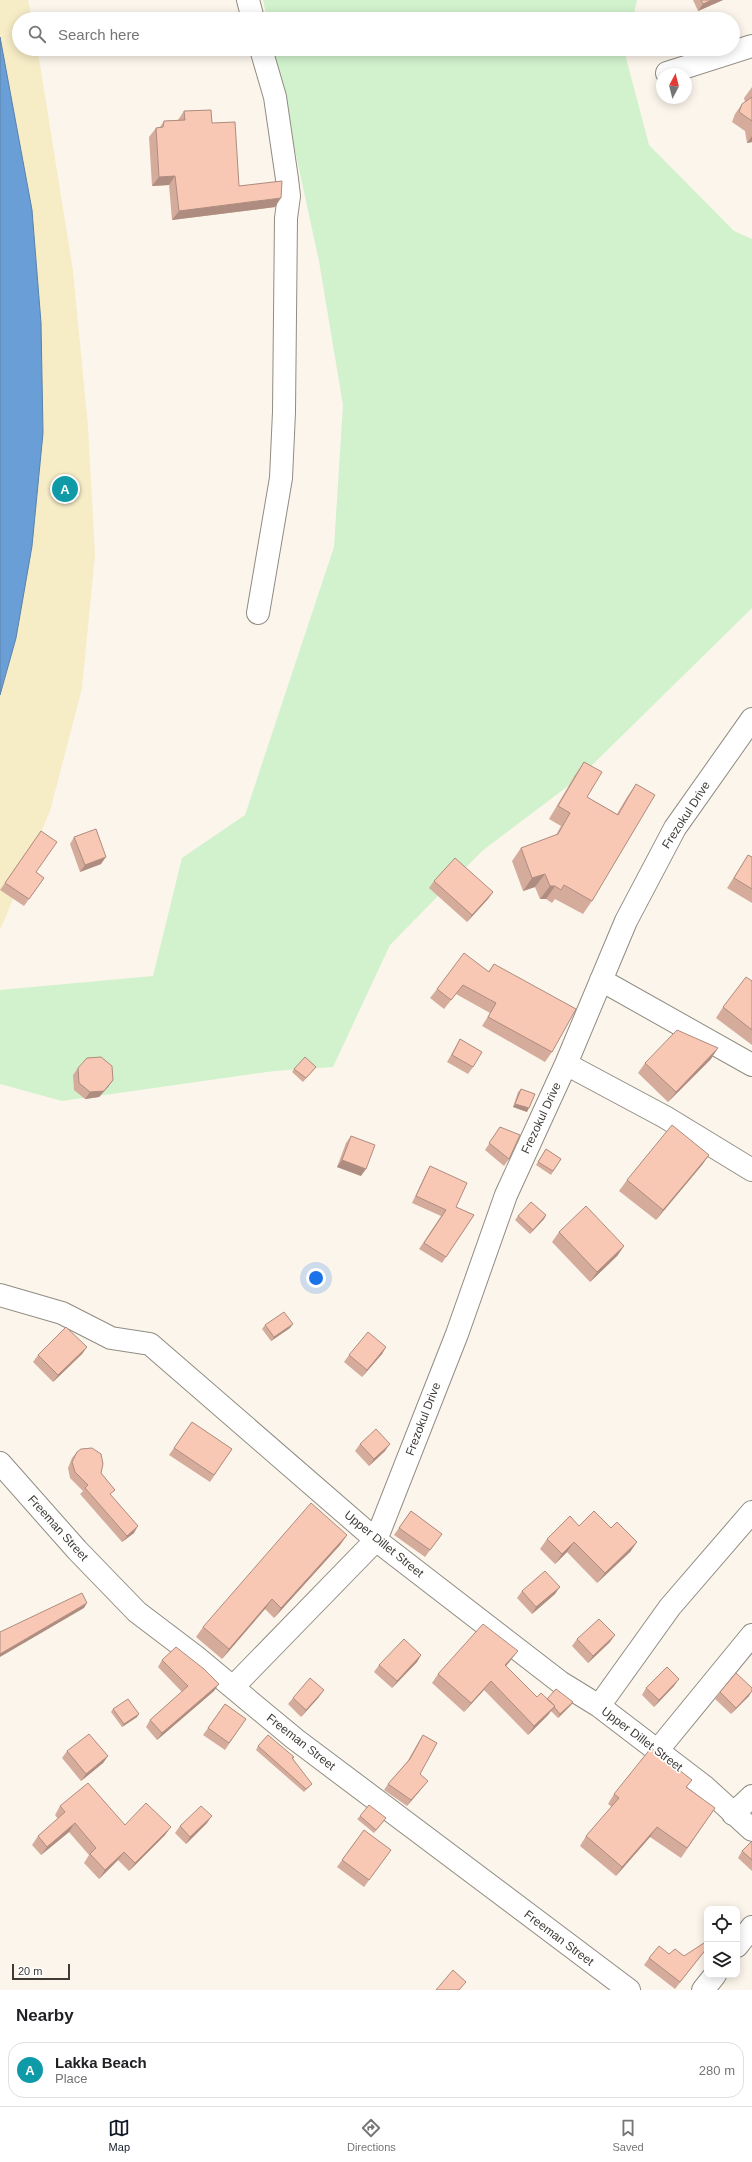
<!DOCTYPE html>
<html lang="en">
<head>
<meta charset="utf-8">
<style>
	body { margin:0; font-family:Arial,sans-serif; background:#f6f6f6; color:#202124 }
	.controls { position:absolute; right:12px; bottom:12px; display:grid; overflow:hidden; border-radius:8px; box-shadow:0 2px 10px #0003 }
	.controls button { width:36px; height:36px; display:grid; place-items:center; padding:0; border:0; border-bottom:1px solid #e0e0e0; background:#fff; color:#202124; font:20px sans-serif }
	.compass { position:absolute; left:656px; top:68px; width:36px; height:36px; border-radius:50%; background:#fff; box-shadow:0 2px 10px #0003; rotate:7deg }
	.scale { position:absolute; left:12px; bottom:10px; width:58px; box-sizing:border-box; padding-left:4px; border:2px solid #3f3c38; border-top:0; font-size:11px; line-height:14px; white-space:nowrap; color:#3f3c38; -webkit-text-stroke:3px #fff; paint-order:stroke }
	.you { position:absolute; left:316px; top:1278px; width:14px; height:14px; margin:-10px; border:3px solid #fff; border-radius:50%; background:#1a73e8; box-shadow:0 0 0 6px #1a73e833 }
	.badge { display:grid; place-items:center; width:26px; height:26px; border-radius:50%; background:#111827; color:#fff; font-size:13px; font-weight:700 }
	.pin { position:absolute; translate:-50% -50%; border:2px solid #fff; box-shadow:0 1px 4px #0006 }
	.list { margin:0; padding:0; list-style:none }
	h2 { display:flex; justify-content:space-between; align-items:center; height:52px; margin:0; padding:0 16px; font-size:17px }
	h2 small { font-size:13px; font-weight:400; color:#757577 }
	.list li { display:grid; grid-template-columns:26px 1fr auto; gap:12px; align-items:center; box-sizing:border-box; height:56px; margin:0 8px 8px; padding:0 8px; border:1px solid #e0e0e0; border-radius:16px }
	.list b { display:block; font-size:15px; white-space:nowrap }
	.list p { margin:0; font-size:13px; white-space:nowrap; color:#757577 }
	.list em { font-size:13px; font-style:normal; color:#757577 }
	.icon { flex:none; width:22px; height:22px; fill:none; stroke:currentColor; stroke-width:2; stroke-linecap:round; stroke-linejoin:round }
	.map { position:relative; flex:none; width:752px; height:1990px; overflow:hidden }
	.search { position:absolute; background:#fff; box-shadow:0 2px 10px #0003; left:12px; right:12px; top:12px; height:44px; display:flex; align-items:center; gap:10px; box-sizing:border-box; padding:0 14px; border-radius:22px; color:#757577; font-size:15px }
	.sheet { height:116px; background:#fff }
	nav { display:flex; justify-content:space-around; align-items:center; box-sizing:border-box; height:56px; border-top:1px solid #e0e0e0; background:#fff; font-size:11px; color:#757577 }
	nav a { display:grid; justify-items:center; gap:2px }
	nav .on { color:#111827 }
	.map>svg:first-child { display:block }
</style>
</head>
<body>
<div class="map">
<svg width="752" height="1990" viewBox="0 0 752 1990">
	<rect width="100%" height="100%" fill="#fbf5eb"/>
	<path fill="#d1f2cc" d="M263 0H637L633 19H267Z
		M273 49H626L625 54 649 145 734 231 752 239V608L580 777 482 851 390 945 333 1067 274 1071 62 1101 0 1084V990L153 976 182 858 245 815 334 547 343 405 319 261Z"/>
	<path fill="#f6ecc6" d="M0 0H28L32 19H19V49H37L41 71 73 271 88 427 95 555 82 688 50 811 0 930V695L16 638 32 546 43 433 41 323 32 210 0 37Z"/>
	<path fill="#699ed7" stroke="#5c81a7" d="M0 37 32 210 41 323 43 433 32 546 16 638 0 695Z"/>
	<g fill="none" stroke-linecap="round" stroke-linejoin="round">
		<defs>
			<path id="minor" d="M248 0 253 19
				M667 73 752 46
				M258 613 281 478 284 412 286 218 289 196 287 179 275 97 261 49
				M601 980 752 1065
				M566 1064 665 1117 752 1170
				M0 1295 62 1313 111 1338 150 1344 376 1540 560 1682 599 1706 705 1787 752 1830
				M0 1463 77 1550 137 1612 195 1656 295 1739 629 1990
				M233 1687 376 1540 457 1334 506 1195 566 1064 626 921 675 828 752 719
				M599 1706 670 1607 752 1512
				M657 1751 752 1635
				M733 1814 752 1796
				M737 1946 752 1927
				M703 1990 715 1975"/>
		</defs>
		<use href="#minor" stroke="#918c83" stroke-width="24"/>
		<use href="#minor" stroke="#fff" stroke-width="22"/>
	</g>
	<path fill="#d5ac9c" d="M693 0H723L698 11Z
		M752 87V142L747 143 745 131 732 122 735 114 742 104 745 102 744 98Z
		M184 111 212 123 239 186 275 207 172 220 169 185 152 186 149 137 156 128 160 127 164 121 178 120Z
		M584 762 587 797 617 814 627 797 636 784 592 901 583 914 555 899 552 903 546 899H540L535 887 523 891 512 861 521 848 556 835 561 826 549 819 575 775Z
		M41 831 36 872 44 878 24 906 0 890Z
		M74 837 101 864 80 872 70 844Z
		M748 855 752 857V903L727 888Z
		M434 881 493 892 488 899 467 922 429 888Z
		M494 964 552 1052 545 1062 482 1026 490 1013 456 994 444 1009 430 998 437 989 489 971Z
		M752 981V1045L716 1018 723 1007Z
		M460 1039 473 1067 468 1074 447 1062Z
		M711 1059 668 1102 638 1073 645 1063Z
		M316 1067 303 1082 292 1072 294 1069Z
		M78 1068 113 1080 108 1087 99 1097 85 1099 74 1090 73 1075Z
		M521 1089 527 1112 513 1107 518 1092Z
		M500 1127 509 1159 504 1166 485 1150Z
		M351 1136 361 1176 337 1167 346 1143Z
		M546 1149 561 1159 551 1175 536 1165Z
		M709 1155 702 1165 656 1220 619 1191 627 1180Z
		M430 1166 456 1207 474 1215 442 1263 419 1249 441 1216 412 1203 426 1173Z
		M546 1215 544 1219 530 1234 515 1220 518 1216Z
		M559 1232 624 1246 617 1256 590 1282 552 1242Z
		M265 1325 290 1328 271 1341 262 1329Z
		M87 1347 82 1354 53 1382 33 1362 38 1355Z
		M386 1347 382 1354 362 1377 344 1362 349 1355Z
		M192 1422 232 1449 210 1482 169 1455Z
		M360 1444 385 1451 369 1466 355 1451Z
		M77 1452 101 1473 111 1495 134 1533 122 1542 80 1494 83 1491 70 1478 68 1468 72 1458Z
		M411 1511 442 1534 425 1557 394 1535Z
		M579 1526 611 1528 637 1542 630 1552 597 1583 567 1552 555 1564 540 1549 547 1539Z
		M347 1535 340 1545 274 1618 265 1609 222 1659 196 1637 203 1627Z
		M522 1591 555 1594 532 1614 517 1598Z
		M577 1639 610 1642 588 1663 572 1646Z
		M421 1655 417 1662 392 1688 374 1672 379 1665Z
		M162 1660 214 1691 157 1740 146 1727 150 1720 182 1692 158 1667Z
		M511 1660 506 1666 537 1697 573 1702 571 1705 558 1718 551 1711 548 1715 528 1735 484 1690 464 1712 432 1683 438 1674Z
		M674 1686 654 1707 642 1695 646 1688Z
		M720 1692 749 1696 731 1714 715 1699Z
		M319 1697 301 1717 288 1704 293 1698Z
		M225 1704 246 1719 225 1750 203 1735Z
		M113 1709 137 1717 122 1727 111 1712Z
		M423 1735 420 1774 423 1787 407 1806 384 1790 388 1784 407 1762 419 1741Z
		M258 1746 294 1757 293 1759 309 1787 304 1792 256 1750Z
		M67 1751 108 1756 103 1763 81 1781 62 1758Z
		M692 1780 686 1788 715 1808 681 1858 650 1837 616 1876 580 1846 586 1836 612 1807 608 1804 614 1794Z
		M60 1806 125 1825 165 1835 129 1871 118 1860 99 1879 84 1863 89 1855 69 1832 41 1855 32 1845 38 1836 58 1819 55 1815Z
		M360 1816 384 1821 374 1833 357 1819Z
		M207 1823 186 1844 175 1833 180 1826Z
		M364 1830 386 1857 364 1887 337 1867Z
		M752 1841V1871L738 1858 742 1851Z
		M707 1941V1948L675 1989 644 1965 649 1958 669 1954 684 1956Z"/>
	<path fill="#ae8c7f" d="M712 0H723L698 11 703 4Z
		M752 136V142L747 143Z
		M175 176 169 185 152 186 159 177Z
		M281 198 275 207 172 220 179 211Z
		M106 857 101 864 80 872 85 865Z
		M545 874 535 887 523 891 532 878Z
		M550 886H555L546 899H540Z
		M493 892 488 899 467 922 472 915Z
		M718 1048 711 1059 668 1102 676 1092Z
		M113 1080 108 1087 99 1097 85 1099 90 1092Z
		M515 1104 529 1108 527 1112 513 1107Z
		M709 1155 702 1165 656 1220 663 1210Z
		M342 1160 366 1169 361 1176 337 1167Z
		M546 1215 544 1219 530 1234 533 1230Z
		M624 1246 617 1256 590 1282 597 1272Z
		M293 1324 290 1328 271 1341 274 1337Z
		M87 1347 82 1354 53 1382 58 1375Z
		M386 1347 382 1354 362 1377 367 1370Z
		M390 1444 385 1451 369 1466 374 1459Z
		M138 1526 134 1533 122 1542 127 1536Z
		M347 1535 340 1545 274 1618 281 1608Z
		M574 1542 567 1552 555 1564 562 1554Z
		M637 1542 630 1552 597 1583 605 1573Z
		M560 1587 555 1594 532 1614 536 1607Z
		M272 1599 265 1609 222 1659 229 1649Z
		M87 1603 84 1608 0 1657V1654Z
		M615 1635 610 1642 588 1663 593 1656Z
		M518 1651 511 1660 499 1674 505 1665Z
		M421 1655 417 1662 392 1688 397 1681Z
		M679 1679 674 1686 654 1707 659 1700Z
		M491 1681 484 1690 464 1712 471 1703Z
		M219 1684 214 1691 157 1740 162 1733Z
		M324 1690 319 1697 301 1717 306 1710Z
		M752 1691 749 1696 731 1714 736 1708Z
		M573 1702 571 1705 558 1718 560 1714Z
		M555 1706 548 1715 528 1735 534 1726Z
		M139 1714 137 1717 122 1727 124 1724Z
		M108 1756 103 1763 81 1781 86 1774Z
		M428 1781 423 1787 407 1806 411 1800Z
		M212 1816 207 1823 186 1844 190 1837Z
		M75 1823 69 1832 41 1855 47 1847Z
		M171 1827 165 1835 129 1871 135 1863Z
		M657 1827 650 1837 616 1876 622 1867Z
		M124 1852 118 1860 99 1879 105 1870Z"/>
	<path fill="#f8c8b5" stroke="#ae8c7f" d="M701 0H712L703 4Z
		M752 97V121L739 112 742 104Z
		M211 110 212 123 235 122 239 186 282 181 281 198 179 211 175 176 159 177 156 128 163 127 164 121 185 120 184 111Z
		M584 762 602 772 587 797 618 815 636 784 655 795 592 901 564 885 561 890 555 886H550L545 874 532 878 521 848 558 834 570 813 558 806Z
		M96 829 106 857 85 865 74 837Z
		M41 831 57 842 36 872 44 878 29 899 5 883Z
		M748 855 752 857V889L734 878Z
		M455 858 493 892 472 915 434 881Z
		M464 953 489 972 494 964 576 1009 552 1052 488 1017 496 1003 463 985 451 1000 437 989Z
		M746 977 752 981V1030L723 1007Z
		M677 1030 718 1048 676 1092 645 1063Z
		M460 1039 482 1052 473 1067 452 1055Z
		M101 1057 112 1066 113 1080 104 1091 90 1092 79 1083 78 1068 87 1058Z
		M305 1057 316 1067 306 1078 294 1069Z
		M521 1089 535 1094 529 1108 515 1104Z
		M672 1125 709 1155 663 1210 627 1180Z
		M500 1127 520 1135 509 1159 489 1143Z
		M351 1136 375 1145 366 1169 342 1160Z
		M546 1149 561 1159 553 1171 538 1162Z
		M430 1166 467 1183 456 1207 474 1215 446 1257 424 1243 446 1210 416 1196Z
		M531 1202 546 1215 533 1230 518 1216Z
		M586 1206 624 1246 597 1272 559 1232Z
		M284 1312 293 1324 274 1337 265 1325Z
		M66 1327 87 1347 58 1375 38 1355Z
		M368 1332 386 1347 367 1370 349 1355Z
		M192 1422 232 1449 214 1475 174 1448Z
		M376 1429 390 1444 374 1459 360 1444Z
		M92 1448 101 1454 103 1464 101 1473 115 1490 110 1494 138 1526 127 1536 85 1488 88 1485 75 1472 72 1462 77 1452 81 1449Z
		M311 1503 347 1535 281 1608 272 1599 229 1649 203 1627Z
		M411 1511 442 1534 430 1550 399 1528Z
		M594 1511 611 1528 617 1522 637 1542 605 1573 574 1542 562 1554 547 1539 570 1516 579 1526Z
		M545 1571 560 1587 536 1607 522 1591Z
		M82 1593 87 1603 0 1654V1632Z
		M599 1619 615 1635 593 1656 577 1639Z
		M483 1624 518 1651 505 1665 537 1697 541 1693 555 1706 534 1726 491 1681 471 1703 438 1674Z
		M404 1639 421 1655 397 1681 379 1665Z
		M176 1647 204 1669 219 1684 162 1733 150 1720 188 1686 162 1660Z
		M667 1667 679 1679 659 1700 646 1688Z
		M736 1673 752 1688V1691L736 1708 720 1692Z
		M310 1678 324 1690 306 1710 293 1698Z
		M556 1689 573 1702 560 1714 554 1707 555 1706 547 1699Z
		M128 1699 139 1714 124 1724 113 1709Z
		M225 1704 246 1719 229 1743 208 1728Z
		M89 1734 108 1756 86 1774 67 1751Z
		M268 1735 294 1757 292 1758 312 1784 306 1789 258 1746Z
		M423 1735 437 1743 420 1774 428 1781 411 1800 388 1784 410 1759Z
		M651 1748 692 1780 686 1787 715 1808 687 1848 657 1827 622 1867 586 1836 619 1798 614 1794Z
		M88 1783 125 1825 146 1803 171 1827 135 1863 124 1852 105 1870 90 1854 96 1848 75 1823 47 1847 38 1836 65 1812 60 1806Z
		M369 1805 386 1818 376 1830 360 1816Z
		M201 1806 212 1816 190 1837 180 1826Z
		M364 1830 391 1850 369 1880 342 1860Z
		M752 1841V1860L742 1851Z
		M707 1941V1948L680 1982 649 1958 659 1946 669 1954 675 1949 684 1956Z
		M453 1970 466 1982 459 1990H436Z"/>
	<g text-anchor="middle" stroke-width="3.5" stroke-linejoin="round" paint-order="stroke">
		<g font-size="12" fill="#3f3c38" stroke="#fff">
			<text transform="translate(686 815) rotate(-57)" y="4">Frezokul Drive</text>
			<text transform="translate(541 1118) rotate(-65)" y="4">Frezokul Drive</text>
			<text transform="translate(423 1419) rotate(-69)" y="4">Frezokul Drive</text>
			<text transform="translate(58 1528) rotate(48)" y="4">Freeman Street</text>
			<text transform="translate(384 1544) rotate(39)" y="4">Upper Dillet Street</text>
			<text transform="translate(642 1739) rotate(37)" y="4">Upper Dillet Street</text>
			<text transform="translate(301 1742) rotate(38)" y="4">Freeman Street</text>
			<text transform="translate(559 1938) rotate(37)" y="4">Freeman Street</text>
		</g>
	</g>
</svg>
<div class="controls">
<button><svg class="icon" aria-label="locate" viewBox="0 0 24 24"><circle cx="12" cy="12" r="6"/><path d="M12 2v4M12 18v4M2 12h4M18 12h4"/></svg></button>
<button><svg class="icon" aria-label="layers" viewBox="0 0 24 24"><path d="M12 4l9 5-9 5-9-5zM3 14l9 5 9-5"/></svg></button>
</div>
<svg class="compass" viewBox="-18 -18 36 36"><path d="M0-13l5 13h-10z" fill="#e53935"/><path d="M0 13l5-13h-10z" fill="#757577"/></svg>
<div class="scale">20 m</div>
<div class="you"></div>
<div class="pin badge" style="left:65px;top:489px;background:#0f9aa8">A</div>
<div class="search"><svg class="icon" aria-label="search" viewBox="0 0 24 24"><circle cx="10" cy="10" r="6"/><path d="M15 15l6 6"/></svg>Search here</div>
</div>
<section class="sheet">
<h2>Nearby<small></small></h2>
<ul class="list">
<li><span class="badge" style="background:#0f9aa8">A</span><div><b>Lakka Beach</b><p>Place</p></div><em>280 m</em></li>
</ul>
</section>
<nav>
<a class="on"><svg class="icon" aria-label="map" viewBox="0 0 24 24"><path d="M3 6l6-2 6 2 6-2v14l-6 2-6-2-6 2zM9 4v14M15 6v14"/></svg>Map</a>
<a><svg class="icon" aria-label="directions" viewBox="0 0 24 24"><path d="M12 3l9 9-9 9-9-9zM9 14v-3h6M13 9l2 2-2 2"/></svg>Directions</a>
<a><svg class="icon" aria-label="saved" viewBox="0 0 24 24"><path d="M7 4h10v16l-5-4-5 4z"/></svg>Saved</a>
</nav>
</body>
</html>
